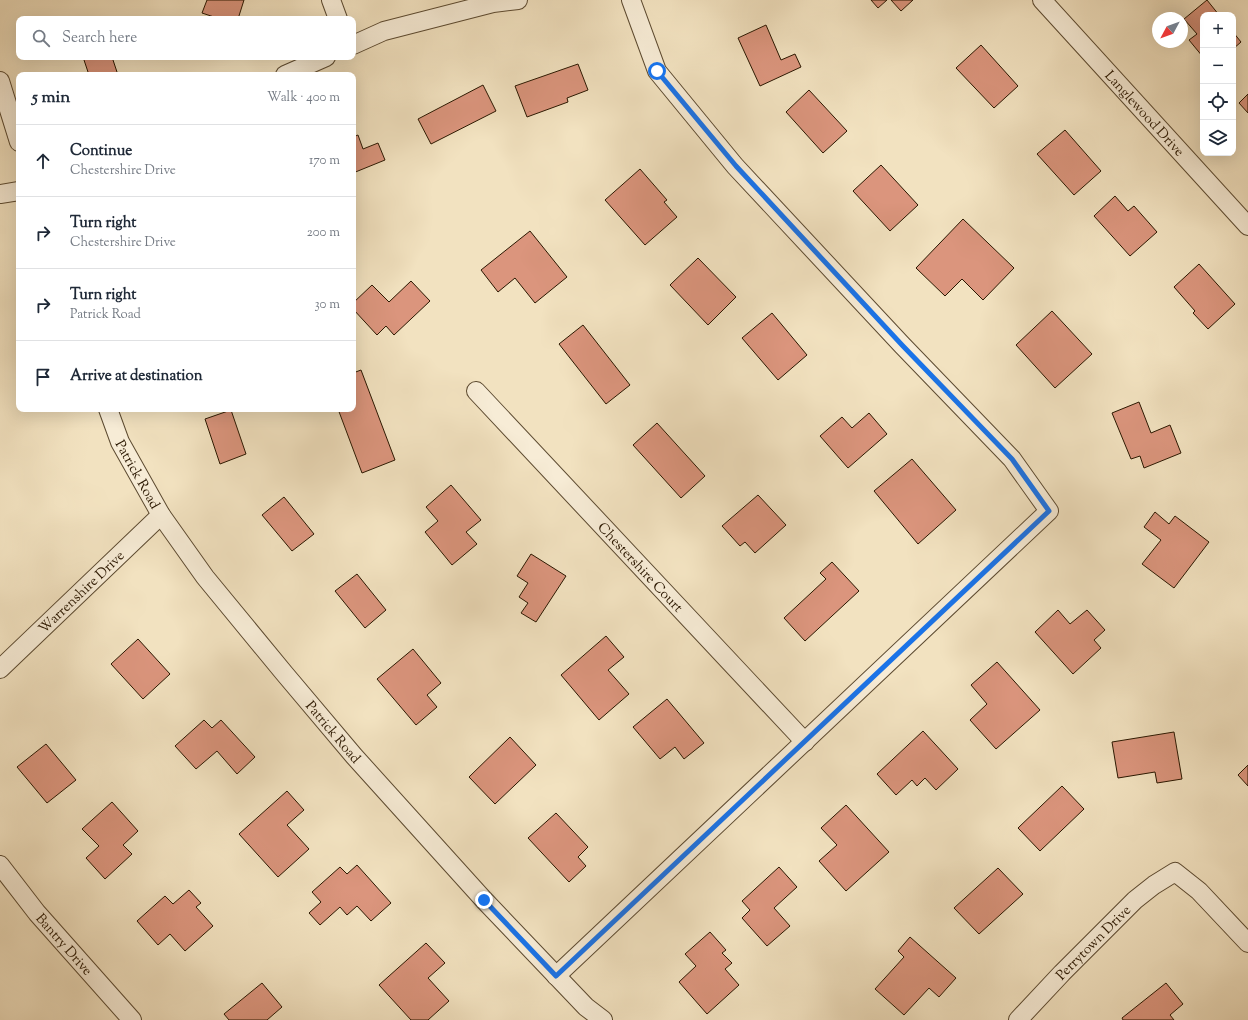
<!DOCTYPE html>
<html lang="en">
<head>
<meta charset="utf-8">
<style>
	body { margin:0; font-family:"Sorts Mill Goudy",serif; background:#f2f2f3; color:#1f2937 }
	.controls { position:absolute; right:12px; top:12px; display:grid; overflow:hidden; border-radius:8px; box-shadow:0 4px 16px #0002 }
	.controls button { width:36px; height:36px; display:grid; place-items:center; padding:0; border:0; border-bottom:1px solid #e0e1e3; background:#fff; color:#1f2937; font:20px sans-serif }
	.compass { position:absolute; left:1152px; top:12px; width:36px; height:36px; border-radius:50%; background:#fff; box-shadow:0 4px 16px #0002; rotate:229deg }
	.stop { position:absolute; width:12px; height:12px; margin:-9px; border:3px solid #1a73e8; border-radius:50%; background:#fff }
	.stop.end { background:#1a73e8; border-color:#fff; box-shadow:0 1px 4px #0008 }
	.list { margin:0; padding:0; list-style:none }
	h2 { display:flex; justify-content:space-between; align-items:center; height:52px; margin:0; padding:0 16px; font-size:17px }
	h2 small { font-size:13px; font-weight:400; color:#747a83 }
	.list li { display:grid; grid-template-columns:26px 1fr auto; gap:12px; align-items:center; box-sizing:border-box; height:72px; padding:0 16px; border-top:1px solid #e0e1e3 }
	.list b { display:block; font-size:15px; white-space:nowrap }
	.list p { margin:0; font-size:13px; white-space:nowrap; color:#747a83 }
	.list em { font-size:13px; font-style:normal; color:#747a83 }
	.icon { flex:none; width:22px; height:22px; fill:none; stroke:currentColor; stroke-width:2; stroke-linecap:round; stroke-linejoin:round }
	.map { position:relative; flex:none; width:1248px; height:1020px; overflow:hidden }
	.search { position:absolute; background:#fff; box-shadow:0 4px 16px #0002; left:16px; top:16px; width:340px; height:44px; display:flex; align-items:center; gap:10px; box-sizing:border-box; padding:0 14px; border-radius:8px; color:#747a83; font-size:15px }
	.panel { position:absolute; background:#fff; box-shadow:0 4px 16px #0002; left:16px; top:72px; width:340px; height:340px; border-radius:8px }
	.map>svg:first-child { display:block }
</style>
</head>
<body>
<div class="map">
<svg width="1248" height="1020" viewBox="0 0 1248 1020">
	<rect width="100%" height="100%" fill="#f2e2c0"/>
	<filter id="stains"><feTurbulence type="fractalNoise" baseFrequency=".005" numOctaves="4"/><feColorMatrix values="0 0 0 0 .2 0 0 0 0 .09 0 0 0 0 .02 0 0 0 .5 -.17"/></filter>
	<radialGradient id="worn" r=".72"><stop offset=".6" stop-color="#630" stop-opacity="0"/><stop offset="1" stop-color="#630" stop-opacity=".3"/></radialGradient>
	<path fill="#db957d" stroke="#2a1700" d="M207 0H244L238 19H220L202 13Z
		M871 0H887L878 8Z
		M891 0H913L901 11Z
		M1207 0 1219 15H1203V57L1189 40 1197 34 1184 19Z
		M766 25 781 60 795 54 801 67 760 86 738 38Z
		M1233 32 1241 42 1233 49Z
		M981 45 1018 86 994 108 956 68Z
		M83 57H112L118 75H89Z
		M578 64 588 90 567 98 568 102 527 117 515 86Z
		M483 85 496 111 431 144 418 119Z
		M809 90 847 131 823 153 786 112Z
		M1248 94V113L1239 103Z
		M1065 130 1101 171 1074 195 1037 154Z
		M358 135 363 149 378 143 385 160 353 173V137Z
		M881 165 918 205 890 231 853 191Z
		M640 169 667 200 664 202 677 217 645 245 605 200Z
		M1115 196 1128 211 1134 206 1157 232 1130 256 1094 216Z
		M963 219 1014 268 983 300 962 279 945 296 916 268Z
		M530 231 567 277 535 303 515 278 498 292 481 270Z
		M698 258 736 297 708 325 670 285Z
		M1199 264 1235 304 1208 329 1193 313 1195 311 1174 287Z
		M411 281 430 301 394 335 386 326 377 335 353 309V303L372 285 389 302Z
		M1052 311 1092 354 1055 388 1016 345Z
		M772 313 807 355 778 380 742 338Z
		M583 325 630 385 606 404 559 344Z
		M361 370 395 460 362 473 338 409H353V373Z
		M1139 402 1151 433 1170 425 1181 453 1144 468 1140 456 1131 459 1112 413Z
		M231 410 246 454 220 464 205 419Z
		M869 413 887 434 848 468 820 436 842 417 852 428Z
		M657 423 705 476 681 498 633 445Z
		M912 459 956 510 918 544 874 491Z
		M451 485 481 520 466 532 477 544 452 565 425 532 438 521 426 507Z
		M758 495 786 525 755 553 745 542 740 546 722 526Z
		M284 497 314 534 292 551 262 515Z
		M1155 512 1169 524 1175 516 1209 542 1174 588 1142 564 1161 540 1144 527Z
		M531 554 566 576 536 622 521 613 528 603 519 597 528 583 517 576Z
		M832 562 859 591 805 641 784 618 826 579 820 573Z
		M357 574 386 610 365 628 335 591Z
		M1058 610 1070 624 1087 610 1105 630 1094 640 1101 648 1073 674 1035 632Z
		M606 636 624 657 608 670 629 694 599 720 561 675Z
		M138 639 170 674 143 699 111 664Z
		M413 649 441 683 427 695 437 707 416 725 377 679Z
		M997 662 1040 710 996 749 970 720 987 704 971 685Z
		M667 699 704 743 684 759 675 747 660 759 633 727Z
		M204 720 212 728 221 720 255 757 237 774 217 751 196 769 175 746Z
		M923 731 958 769 936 790 925 778 917 786 912 780 896 795 877 774Z
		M1174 732 1182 779 1157 783 1155 772 1118 778 1112 742Z
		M510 737 536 765 495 804 469 777Z
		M46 744 76 780 47 803 17 767Z
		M1248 765V786L1238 775Z
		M1062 786 1084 809 1040 851 1018 828Z
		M287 791 304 810 287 825 309 849 278 877 239 834Z
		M112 802 138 831 123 845 132 854 105 879 86 858 99 846 82 829Z
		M846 805 889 852 846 891 819 861 837 845 821 828Z
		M556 813 588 847 578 857 586 866 569 882 528 838Z
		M357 865 391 903 371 921 357 906 347 915 340 907 320 925 309 913 321 902 312 892 340 867 347 874Z
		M779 867 797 887 774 908 790 926 767 946 742 918 750 910 742 901Z
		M998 868 1023 894 979 934 954 908Z
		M189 890 201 903 196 907 213 926 185 951 170 934 158 945 137 921 165 896 173 904Z
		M710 932 726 950 722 953 732 963 725 969 739 985 707 1014 679 982 696 966 685 954Z
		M910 937 956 978 939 997 929 988 904 1015 875 989 904 957 898 951Z
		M426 943 445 963 428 978 449 1001 428 1020H411L379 985Z
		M262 983 282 1007 267 1020H229L224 1014Z
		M1166 983 1183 1004 1170 1015 1174 1020H1123L1122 1018Z"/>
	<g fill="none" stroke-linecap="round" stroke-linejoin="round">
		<defs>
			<g id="street">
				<path d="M331 0 338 19"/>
				<path id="s1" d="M1042 0 1248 226"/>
				<path d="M353 45 384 31 493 3 518 0"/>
				<path d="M285 75 326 57"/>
				<path d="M0 81 19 142"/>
				<path d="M0 194 19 191"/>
				<path id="s2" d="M476 391 805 742"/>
				<path id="s3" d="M108 409 120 442 161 515 205 577 284 673 354 756 484 900 586 1007 603 1020"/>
				<path id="s4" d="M0 669 161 515"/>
				<path id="s5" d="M0 865 37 913 132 1020"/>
				<path d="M556 976 1049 511 1012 459 902 345 735 166 657 71 631 0"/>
				<path id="s6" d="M1018 1020 1062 973 1135 900 1154 885 1175 872 1199 891 1248 943"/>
			</g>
		</defs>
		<use href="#street" stroke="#5c4a30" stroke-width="20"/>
		<use href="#street" stroke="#f7ecd6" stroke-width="18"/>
	</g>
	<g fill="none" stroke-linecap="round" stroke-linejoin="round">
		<path stroke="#1a73e8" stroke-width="5" d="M484 900 556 976 1049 511 1012 459 902 345 736 166 657 71"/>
	</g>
	<g text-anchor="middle" stroke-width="3.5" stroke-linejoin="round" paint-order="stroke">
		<g font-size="14" fill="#2a1700" stroke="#f7ecd6">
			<text dy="5" stroke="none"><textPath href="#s1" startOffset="153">Langlewood Drive</textPath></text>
			<text dy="5" stroke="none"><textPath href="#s3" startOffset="72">Patrick Road</textPath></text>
			<text dy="5" stroke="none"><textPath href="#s2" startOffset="241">Chestershire Court</textPath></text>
			<text dy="5" stroke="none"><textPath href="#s4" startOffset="112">Warrenshire Drive</textPath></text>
			<text dy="5" stroke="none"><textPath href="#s3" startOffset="396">Patrick Road</textPath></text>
			<text dy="5" stroke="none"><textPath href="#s6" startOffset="108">Perrytown Drive</textPath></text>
			<text dy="5" stroke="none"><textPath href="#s5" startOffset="102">Bantry Drive</textPath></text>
		</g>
	</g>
	<rect width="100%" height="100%" filter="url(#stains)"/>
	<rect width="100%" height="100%" fill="url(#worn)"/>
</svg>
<div class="controls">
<button>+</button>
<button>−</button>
<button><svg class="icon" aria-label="locate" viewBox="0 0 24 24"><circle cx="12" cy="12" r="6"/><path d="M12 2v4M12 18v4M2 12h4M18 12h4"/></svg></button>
<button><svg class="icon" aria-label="layers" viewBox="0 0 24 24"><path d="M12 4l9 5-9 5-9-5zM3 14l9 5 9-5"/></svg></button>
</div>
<svg class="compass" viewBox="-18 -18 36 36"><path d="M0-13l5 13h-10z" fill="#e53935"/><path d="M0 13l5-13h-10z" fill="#747a83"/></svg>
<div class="stop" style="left:657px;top:71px"></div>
<div class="stop end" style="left:484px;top:900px"></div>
<div class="search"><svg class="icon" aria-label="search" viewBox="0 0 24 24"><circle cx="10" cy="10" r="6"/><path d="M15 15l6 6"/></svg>Search here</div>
<section class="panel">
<h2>5 min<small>Walk · 400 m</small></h2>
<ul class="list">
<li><svg class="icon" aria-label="ahead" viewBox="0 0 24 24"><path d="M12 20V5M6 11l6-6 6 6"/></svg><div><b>Continue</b><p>Chestershire Drive</p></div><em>170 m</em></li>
<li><svg class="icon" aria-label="right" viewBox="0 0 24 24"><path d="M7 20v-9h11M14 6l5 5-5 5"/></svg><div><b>Turn right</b><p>Chestershire Drive</p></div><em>200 m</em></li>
<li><svg class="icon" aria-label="right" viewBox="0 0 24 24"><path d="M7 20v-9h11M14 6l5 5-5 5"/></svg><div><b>Turn right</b><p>Patrick Road</p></div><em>30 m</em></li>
<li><svg class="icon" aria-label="arrive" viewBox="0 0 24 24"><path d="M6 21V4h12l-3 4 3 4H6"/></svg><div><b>Arrive at destination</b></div></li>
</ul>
</section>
</div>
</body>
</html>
